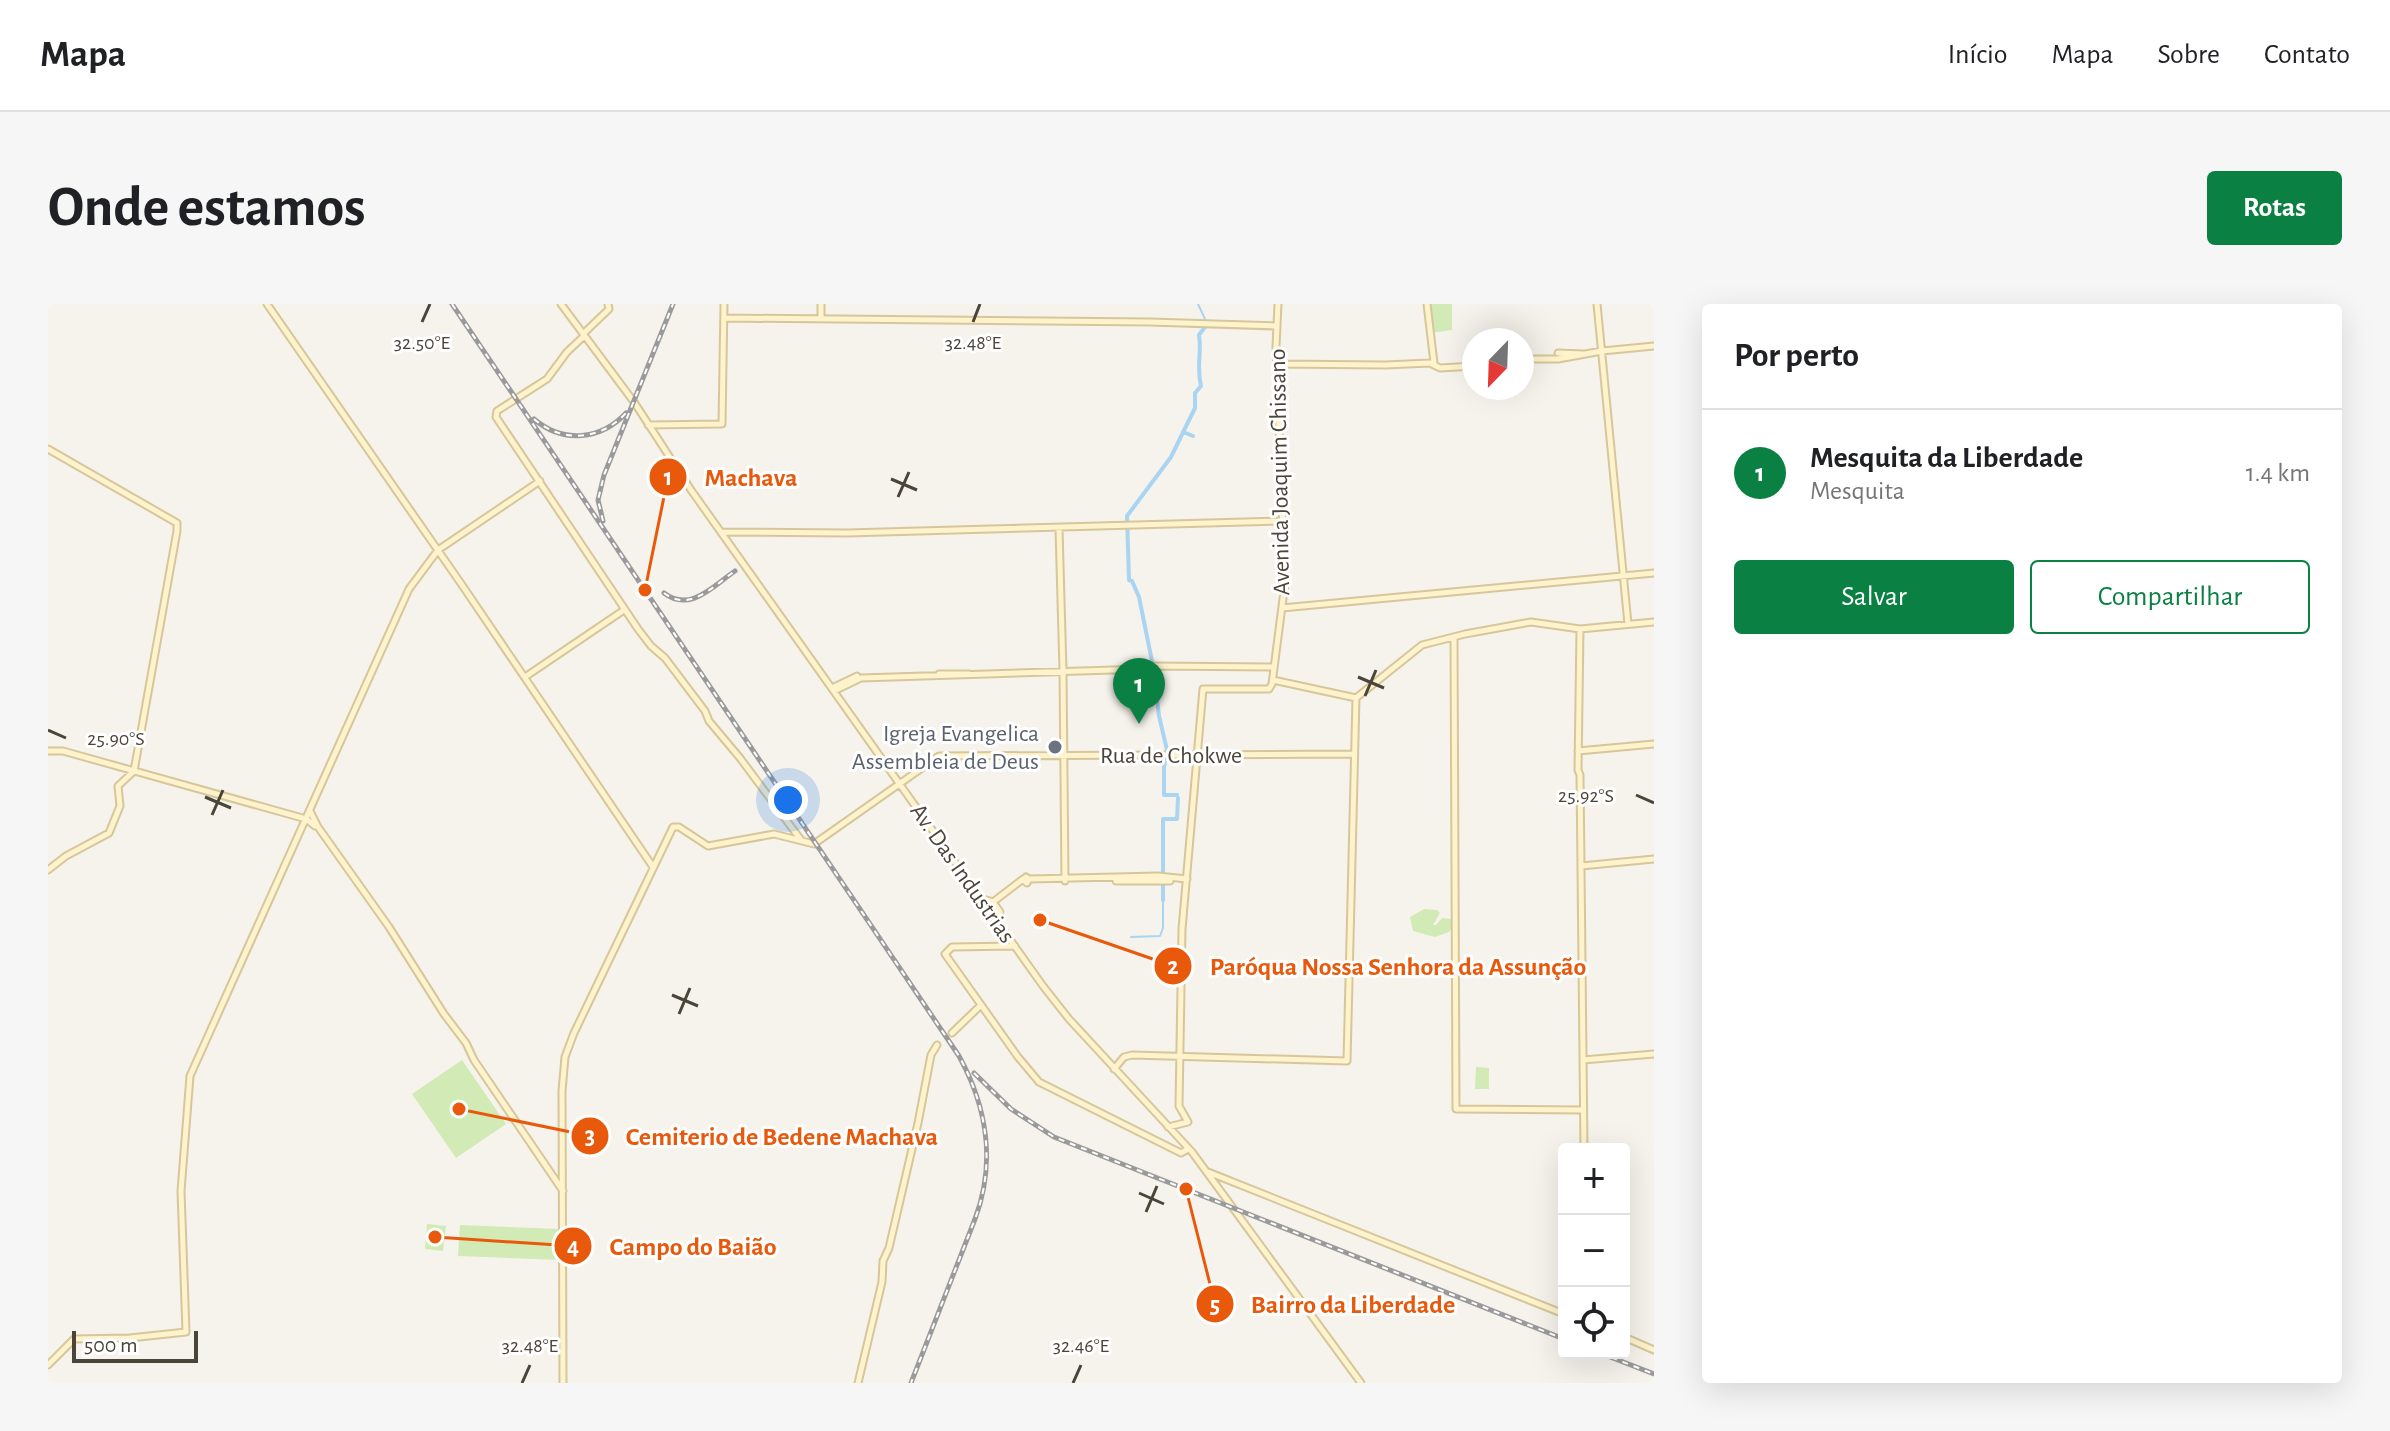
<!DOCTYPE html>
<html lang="pt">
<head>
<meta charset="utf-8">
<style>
	body { margin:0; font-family:"Alegreya Sans",sans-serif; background:#f6f6f6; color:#202124 }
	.controls { position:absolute; right:24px; bottom:24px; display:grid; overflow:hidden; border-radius:8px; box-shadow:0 8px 32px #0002 }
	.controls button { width:72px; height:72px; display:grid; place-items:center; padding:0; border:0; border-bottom:2px solid #e0e0e0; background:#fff; color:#202124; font:40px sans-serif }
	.compass { position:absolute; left:1414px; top:24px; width:72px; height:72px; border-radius:50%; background:#fff; box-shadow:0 8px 32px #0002; rotate:203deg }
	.scale { position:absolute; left:24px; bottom:20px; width:126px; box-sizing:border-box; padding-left:8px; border:4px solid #4b4439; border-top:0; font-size:22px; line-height:28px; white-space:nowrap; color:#4b4439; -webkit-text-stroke:6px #fff; paint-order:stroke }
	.you { position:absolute; left:740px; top:496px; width:28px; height:28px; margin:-20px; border:6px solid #fff; border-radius:50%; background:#1a73e8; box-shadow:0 0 0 12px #1a73e833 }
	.badge { display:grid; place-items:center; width:52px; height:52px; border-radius:50%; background:#0b8043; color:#fff; font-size:26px; font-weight:700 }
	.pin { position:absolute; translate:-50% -66px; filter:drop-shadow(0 2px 4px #0008) }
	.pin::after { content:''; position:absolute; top:42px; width:28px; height:24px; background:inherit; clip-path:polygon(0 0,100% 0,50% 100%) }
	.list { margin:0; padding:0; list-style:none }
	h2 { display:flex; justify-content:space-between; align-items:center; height:104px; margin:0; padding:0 32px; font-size:34px }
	h2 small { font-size:26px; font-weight:400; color:#757577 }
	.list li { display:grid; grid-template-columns:52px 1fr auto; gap:24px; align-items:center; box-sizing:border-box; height:128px; padding:0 32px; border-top:2px solid #e0e0e0 }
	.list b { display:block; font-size:30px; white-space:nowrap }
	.list p { margin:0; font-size:26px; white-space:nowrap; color:#757577 }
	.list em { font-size:26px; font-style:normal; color:#757577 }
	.actions { display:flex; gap:16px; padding:24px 32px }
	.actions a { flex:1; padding:18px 0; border:2px solid #0b8043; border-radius:8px; text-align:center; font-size:28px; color:#0b8043 }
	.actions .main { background:#0b8043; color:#fff }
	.icon { flex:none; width:44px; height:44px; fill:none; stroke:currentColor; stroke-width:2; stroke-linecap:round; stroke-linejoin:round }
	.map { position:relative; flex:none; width:1606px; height:1079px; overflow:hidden; border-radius:8px }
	header { display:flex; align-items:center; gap:48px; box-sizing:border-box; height:112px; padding:0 40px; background:#fff; border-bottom:2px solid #e0e0e0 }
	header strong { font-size:38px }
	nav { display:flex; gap:44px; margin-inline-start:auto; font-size:28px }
	.intro { display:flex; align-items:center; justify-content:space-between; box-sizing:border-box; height:192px; padding:0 48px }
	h1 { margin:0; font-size:56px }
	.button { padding:20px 36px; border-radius:8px; background:#0b8043; color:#fff; font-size:28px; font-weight:700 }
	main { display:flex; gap:48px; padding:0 48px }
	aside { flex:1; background:#fff; border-radius:8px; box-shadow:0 8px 32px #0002 }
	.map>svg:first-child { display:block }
</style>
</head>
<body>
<header>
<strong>Mapa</strong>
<nav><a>Início</a><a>Mapa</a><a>Sobre</a><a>Contato</a></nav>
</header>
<div class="intro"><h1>Onde estamos</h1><a class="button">Rotas</a></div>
<main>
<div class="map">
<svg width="1606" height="1079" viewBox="0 0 1606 1079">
	<rect width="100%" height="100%" fill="#f6f3ec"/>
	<path fill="#d2eab5" d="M1380 0H1404V26L1383 29Z
		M1376 605 1389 606 1392 609 1385 621H1388L1394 614 1403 615 1404 623 1401 628 1387 633 1365 627 1362 613Z
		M414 756 458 820 408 854 364 790Z
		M1428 763 1441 764V785H1427Z
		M379 920 398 922 395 947 377 945Z
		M412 921 513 925 512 956 410 952Z"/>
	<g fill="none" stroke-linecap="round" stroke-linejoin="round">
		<path stroke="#a9d4f2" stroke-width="2" d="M1150 0 1157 15V23
			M1083 633 1112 632 1115 624V596"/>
		<path stroke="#a9d4f2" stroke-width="4" d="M1135 128 1145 132
			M1084 277 1081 276 1079 212 1123 153 1147 104V89L1153 82C1148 61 1154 51 1151 31L1157 23
			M1084 277 1091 293 1105 362 1111 412 1119 446 1116 463V491H1129
			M1115 596V515H1129L1130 494"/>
		<defs>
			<path id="secondary" d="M219 0 414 281 605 563
				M513 0 586 98 643 186 995 682 1021 715 1144 848 1313 1079
				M773 0V14
				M1379 0 1386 59
				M1549 0 1580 320
				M676 14 1102 18 1228 22
				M535 30 561 5 560 0
				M536 32 519 48 499 75 449 107 448 113 590 325 603 342 617 354 657 407 661 417 692 454 753 536
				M1510 49 1535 50
				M1474 58 1483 55H1510L1554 47 1606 42
				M1229 60 1337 61 1382 59 1392 64 1426 62
				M600 121 674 120 676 0
				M0 145 129 219V227L86 467 70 482 72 502 61 529 18 552 0 566
				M1011 225 1015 367 1017 577
				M674 228 800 229
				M799 229 1235 217
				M1234 304 1606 269
				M1532 325 1530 466 1532 471 1536 845
				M1406 333 1408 805 1535 806
				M891 370H921
				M477 373 576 306
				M1225 376 1308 394 1374 341 1417 330 1483 318 1532 325 1606 318
				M784 384 809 372
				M786 387 813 374 1097 365 1104 362 1226 363
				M0 447H15L258 515 267 522
				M1530 447 1606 440
				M262 507 270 523 341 623 396 710 418 739 426 756 515 887
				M1533 562 1606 555
				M978 573 981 575 979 579 975 576Z
				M981 575 1110 572 1139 575
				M1068 577H1122
				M935 595 945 598 952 608 945 612
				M945 598 975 575
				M967 642 904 643 897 650 970 753 991 778 1133 849 1140 845
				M904 729 933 701
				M1535 756 1606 750
				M1066 765 1076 753 1084 751 1299 757 1308 394
				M1120 823 1140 818 1131 802 1134 625 1155 385H1221L1224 380 1237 279 1228 43 1230 0
				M1160 868 1516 1010
				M1576 1033 1606 1046
				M0 1061 26 1035 82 1034 138 1028 133 887 142 772 361 285 390 246 492 177
				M515 1079 514 787 517 753 526 729 625 523H631L660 542 726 530 766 540 891 452 1306 450
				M810 1079 834 978 835 957 841 944 870 819 883 751 889 741"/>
		</defs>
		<use href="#secondary" stroke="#d6c79b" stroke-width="9"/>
		<use href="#secondary" stroke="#fff3cd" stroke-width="5"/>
		<defs>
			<path id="rail" d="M404 0 911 752C939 803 948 859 927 915L863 1079
				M486 115C515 140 553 136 578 109
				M555 217 550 196 556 171 625 0
				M616 289C642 309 665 282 687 267
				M926 769 963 805 1006 833 1516 1035
				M1552 1049 1606 1070"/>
		</defs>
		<use href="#rail" stroke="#9a9a9a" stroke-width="5"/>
		<use href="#rail" stroke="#fff" stroke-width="2" stroke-dasharray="6" stroke-linecap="butt"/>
	</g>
	<path fill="none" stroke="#4b4439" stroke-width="3" d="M374 18 382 0M925 18 932 0M843 175 869 186M850 193 861 168M1310 373 1336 384M1317 392 1328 366M0 426 18 434M1588 491 1606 499M157 493 183 504M164 511 175 486M624 691 650 702M631 710 642 684M1091 889 1116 900M1098 908 1109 882M474 1079 482 1061M1025 1079 1033 1061"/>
	<circle fill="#6b7280" stroke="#fff" stroke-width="3" cx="1007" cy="443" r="8"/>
	<g text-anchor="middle" stroke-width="6" stroke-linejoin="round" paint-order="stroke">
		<g font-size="24" fill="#4b4439" stroke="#fff">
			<text transform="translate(1231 168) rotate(-91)" y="8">Avenida Joaquim Chissano</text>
			<text x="1123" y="459">Rua de Chokwe</text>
			<text transform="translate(915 569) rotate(55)" y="8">Av. Das Industrias</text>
		</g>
		<g font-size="24" fill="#5b616d" stroke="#fff" text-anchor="end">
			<text x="991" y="437">Igreja Evangelica<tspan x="991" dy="28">Assembleia de Deus</tspan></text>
		</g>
	</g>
	<g font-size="20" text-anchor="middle" fill="#4b4439" stroke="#fff" stroke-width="6" stroke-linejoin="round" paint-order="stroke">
		<text x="374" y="45">32.50°E</text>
		<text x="925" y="45">32.48°E</text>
		<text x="68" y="441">25.90°S</text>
		<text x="1538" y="498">25.92°S</text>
		<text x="482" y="1048">32.48°E</text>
		<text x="1033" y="1048">32.46°E</text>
	</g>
	<path fill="none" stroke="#e8590c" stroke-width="3" d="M597 286L620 173M992 616L1125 662M411 805L542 832M387 933L525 942M1138 885L1167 1000"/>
	<g fill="#e8590c" stroke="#fff" stroke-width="3">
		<circle cx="597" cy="286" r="8"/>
		<circle cx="992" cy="616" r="8"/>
		<circle cx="411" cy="805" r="8"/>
		<circle cx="387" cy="933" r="8"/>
		<circle cx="1138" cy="885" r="8"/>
		<circle cx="620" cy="173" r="20"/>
		<circle cx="1125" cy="662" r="20"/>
		<circle cx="542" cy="832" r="20"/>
		<circle cx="525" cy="942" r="20"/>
		<circle cx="1167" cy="1000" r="20"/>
	</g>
	<g font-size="24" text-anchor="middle" font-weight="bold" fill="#fff">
		<text x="620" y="181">1</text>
		<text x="1125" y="670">2</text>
		<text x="542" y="840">3</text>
		<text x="525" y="950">4</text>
		<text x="1167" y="1009">5</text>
	</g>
	<g font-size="26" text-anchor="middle" font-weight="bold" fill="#e8590c" stroke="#fff" stroke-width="6" stroke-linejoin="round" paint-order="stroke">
		<text x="703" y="182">Machava</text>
		<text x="1350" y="671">Paróqua Nossa Senhora da Assunção</text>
		<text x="734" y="841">Cemiterio de Bedene Machava</text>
		<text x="645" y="951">Campo do Baião</text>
		<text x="1305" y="1009">Bairro da Liberdade</text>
	</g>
</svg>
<div class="controls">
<button>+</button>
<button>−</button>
<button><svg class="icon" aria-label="locate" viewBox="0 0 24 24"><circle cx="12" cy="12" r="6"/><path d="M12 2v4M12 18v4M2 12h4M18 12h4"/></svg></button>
</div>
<svg class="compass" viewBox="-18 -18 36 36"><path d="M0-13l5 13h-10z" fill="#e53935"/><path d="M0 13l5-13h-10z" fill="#757577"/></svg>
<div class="scale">500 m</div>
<div class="you"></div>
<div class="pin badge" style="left:1091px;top:420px">1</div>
</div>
<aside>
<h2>Por perto<small></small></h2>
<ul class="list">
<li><span class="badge">1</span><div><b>Mesquita da Liberdade</b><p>Mesquita</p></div><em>1.4 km</em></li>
</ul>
<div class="actions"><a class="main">Salvar</a><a>Compartilhar</a></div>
</aside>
</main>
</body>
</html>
